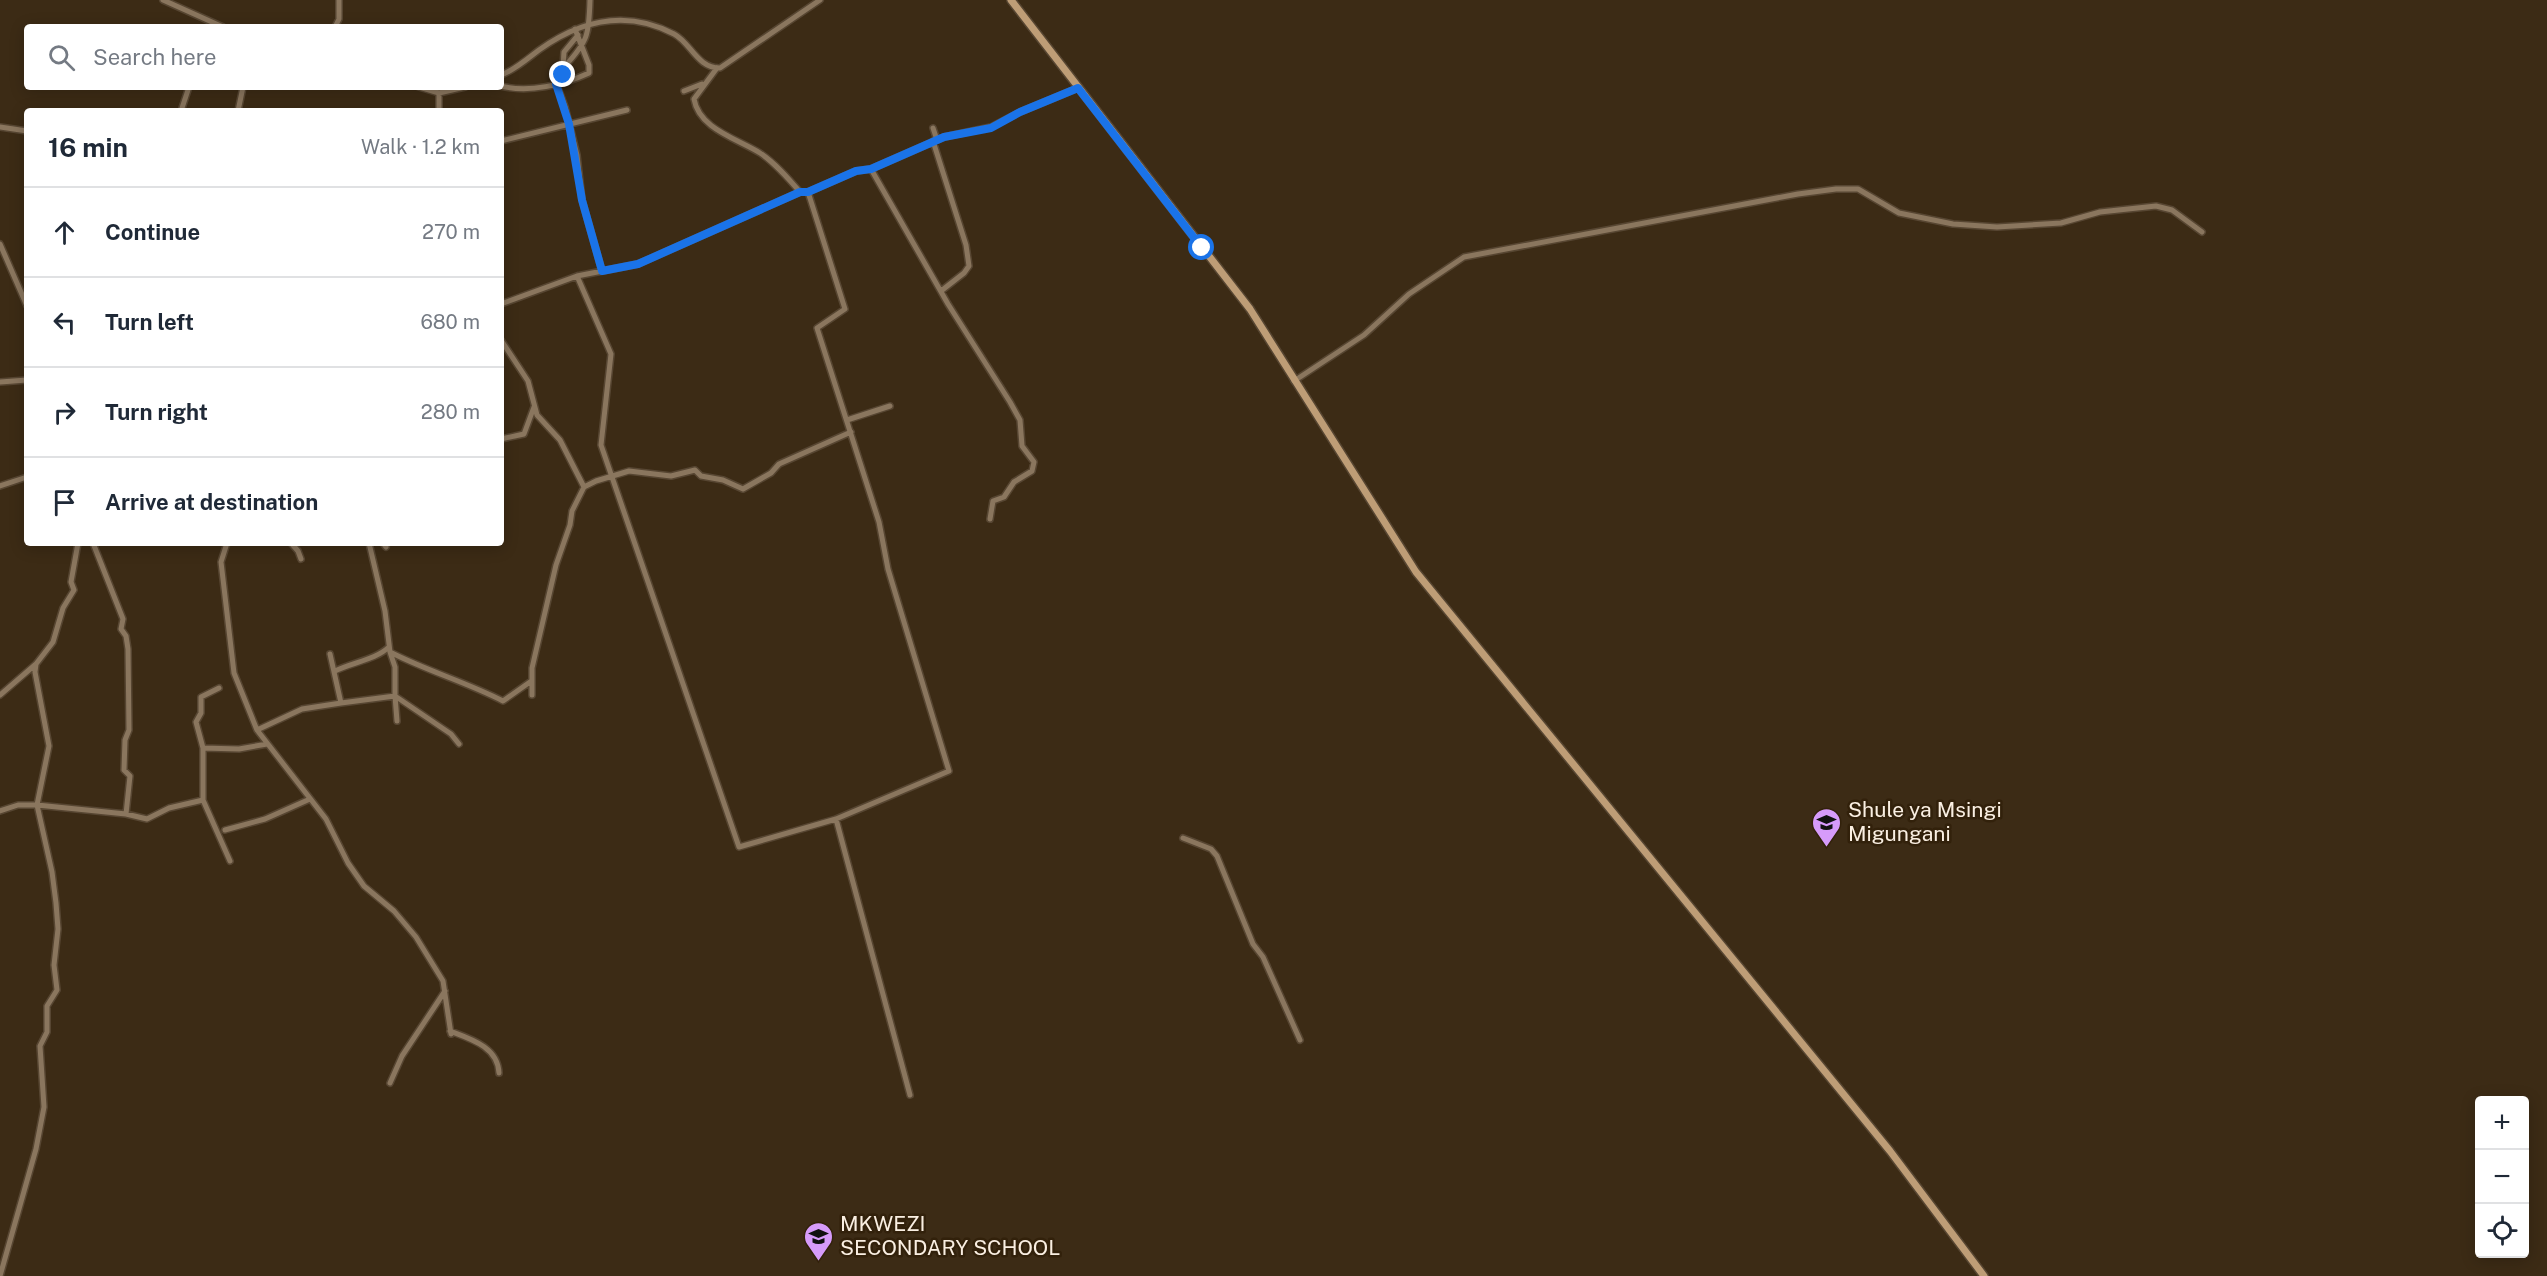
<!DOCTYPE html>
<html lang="en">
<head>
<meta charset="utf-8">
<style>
	body { margin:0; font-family:"Public Sans",sans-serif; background:#f2f2f3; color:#1f2937 }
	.controls { position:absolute; right:18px; bottom:18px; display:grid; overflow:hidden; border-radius:6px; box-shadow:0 3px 15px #0003 }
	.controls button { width:54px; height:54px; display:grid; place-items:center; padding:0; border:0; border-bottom:2px solid #e0e1e3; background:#fff; color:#1f2937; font:30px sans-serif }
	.stop { position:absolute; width:18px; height:18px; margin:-14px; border:4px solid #1a73e8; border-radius:50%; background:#fff }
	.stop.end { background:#1a73e8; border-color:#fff; box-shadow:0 2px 6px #0008 }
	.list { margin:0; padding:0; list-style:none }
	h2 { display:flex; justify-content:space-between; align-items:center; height:78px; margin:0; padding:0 24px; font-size:26px }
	h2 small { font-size:20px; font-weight:400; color:#747a83 }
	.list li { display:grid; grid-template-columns:39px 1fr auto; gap:18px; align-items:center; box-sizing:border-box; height:90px; padding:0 24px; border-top:2px solid #e0e1e3 }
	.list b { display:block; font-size:22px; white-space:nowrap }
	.list em { font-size:20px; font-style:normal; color:#747a83 }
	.icon { flex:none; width:33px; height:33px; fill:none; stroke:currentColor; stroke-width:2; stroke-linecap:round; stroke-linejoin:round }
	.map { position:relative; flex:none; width:2547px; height:1276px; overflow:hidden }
	.search { position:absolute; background:#fff; box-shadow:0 3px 15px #0003; left:24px; top:24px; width:480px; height:66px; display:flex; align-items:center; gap:15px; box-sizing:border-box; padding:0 21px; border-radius:6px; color:#747a83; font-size:22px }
	.panel { position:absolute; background:#fff; box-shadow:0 3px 15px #0003; left:24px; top:108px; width:480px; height:438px; border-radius:6px }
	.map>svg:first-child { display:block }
</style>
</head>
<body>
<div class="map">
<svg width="2547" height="1276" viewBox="0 0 2547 1276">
	<rect width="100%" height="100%" fill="#3c2b15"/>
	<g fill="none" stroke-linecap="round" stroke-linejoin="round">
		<defs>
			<path id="street" d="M163 0 223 27
				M335 27 339 19V0
				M565 66C588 41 589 35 590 0
				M717 68 694 99C699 129 738 139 760 153 775 163 788 178 800 192
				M501 75C515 70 527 59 539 50 581 20 626 9 674 34 691 43 697 68 720 68L820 0
				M562 81 564 52 578 35
				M556 83 565 107 577 155 582 200 602 271
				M501 86C529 93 563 85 589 73V65L575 29
				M419 87 439 93 465 87
				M684 91 702 84
				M181 111 189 87
				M238 111 243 87
				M439 111V93
				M0 127 27 131
				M933 128 937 140
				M501 141 627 110
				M933 141 966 245 969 266 964 273 941 291
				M871 169 948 304 1010 402 1020 420 1022 446 1034 462 1032 471 1014 482 1004 497 993 501 990 519
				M808 192 845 309 817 328 879 522 888 569 949 771 836 819
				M0 244 27 306
				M577 276 611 354 601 445 739 847 836 819 910 1095
				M501 304 577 276 638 264 800 192H808L856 171 871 169 944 137 991 127 1020 112 1078 88
				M501 340 528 381 537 415 560 440 584 487 572 511 570 525 556 565 532 668V695
				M1294 381 1364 335 1409 294 1464 257 1798 194 1836 189H1858L1899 213 1953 224 1997 227 2061 223 2100 212 2156 206 2172 210 2202 232
				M0 382 27 380
				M847 420 890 406
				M501 439 524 434 534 407
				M0 486 27 477
				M584 487 596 481 629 471 671 476 695 470 701 476 723 480 743 489 771 473 779 464 851 432
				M93 543 123 619 121 629 126 636 128 649 129 730 125 740 124 770 130 776 126 814
				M227 543 221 562 234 673 257 730 326 819 348 863 364 886 394 911 416 937 443 981 451 1034
				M291 543 298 551 301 559
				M369 543 385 611 390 652C427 671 466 682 503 701L530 682
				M383 543 386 547
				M330 654 341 703 395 696V667L390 652
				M335 671C353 662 375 660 389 647
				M0 695 36 664
				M397 721 395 696 451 734 459 744
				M257 730 302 709 341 703
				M203 748 196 722 201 713V697L219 688
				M203 800 230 861
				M0 811 18 805H37L126 814 147 819 169 808 203 800V748L239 749 267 744
				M225 830 265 819 310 799
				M1183 838 1211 849 1217 856 1253 944 1263 957 1300 1040
				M450 1031C471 1039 498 1047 499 1073
				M390 1083 402 1056 445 991
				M0 1276 36 1149 44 1107 40 1046 47 1032V1006L57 990 54 965 58 929 56 903 52 872 37 805 49 746 35 672 36 664 53 642 63 608 74 590 71 582 78 543"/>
			<path id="secondary" d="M1011 0 1250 309 1416 572 1890 1151 1984 1276"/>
		</defs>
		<use href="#street" stroke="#574632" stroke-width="8"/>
		<use href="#secondary" stroke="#574632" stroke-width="10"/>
		<use href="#street" stroke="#8a765e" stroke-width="5"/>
		<use href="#secondary" stroke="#be9d76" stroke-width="7"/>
	</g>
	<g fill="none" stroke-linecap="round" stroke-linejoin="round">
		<path stroke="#1a73e8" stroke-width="8" d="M563 75 562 81 556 84 569 124 582 200 602 271 638 264 800 192H808L856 171 871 169 944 137 991 128 1020 112 1078 88 1202 248"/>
	</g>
	<defs>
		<symbol id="school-pin" viewBox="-11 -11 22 30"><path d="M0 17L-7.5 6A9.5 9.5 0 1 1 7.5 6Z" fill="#d69bfa" stroke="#32210b"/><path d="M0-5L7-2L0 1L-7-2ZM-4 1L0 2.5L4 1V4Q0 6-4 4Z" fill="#111"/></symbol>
	</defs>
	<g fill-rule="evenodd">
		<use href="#school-pin" x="1810" y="806" width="33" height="45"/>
		<use href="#school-pin" x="802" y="1220" width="33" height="45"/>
	</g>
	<g text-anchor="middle" stroke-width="5" stroke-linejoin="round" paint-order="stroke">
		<g font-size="21" fill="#faefe2" stroke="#32210b" text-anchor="start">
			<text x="1848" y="817">Shule ya Msingi<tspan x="1848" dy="24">Migungani</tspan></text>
			<text x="840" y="1231">MKWEZI<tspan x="840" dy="24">SECONDARY SCHOOL</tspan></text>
		</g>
	</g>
</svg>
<div class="controls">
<button>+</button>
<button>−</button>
<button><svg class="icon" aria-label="locate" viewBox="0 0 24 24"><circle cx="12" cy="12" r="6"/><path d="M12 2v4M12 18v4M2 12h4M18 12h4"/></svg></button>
</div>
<div class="stop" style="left:1202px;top:248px"></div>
<div class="stop end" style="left:563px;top:75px"></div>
<div class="search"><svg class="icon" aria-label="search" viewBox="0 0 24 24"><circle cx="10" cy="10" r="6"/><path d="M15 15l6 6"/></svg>Search here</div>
<section class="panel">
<h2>16 min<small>Walk · 1.2 km</small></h2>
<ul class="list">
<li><svg class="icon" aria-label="ahead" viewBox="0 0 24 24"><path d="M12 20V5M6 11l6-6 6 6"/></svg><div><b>Continue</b></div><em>270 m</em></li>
<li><svg class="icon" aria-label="left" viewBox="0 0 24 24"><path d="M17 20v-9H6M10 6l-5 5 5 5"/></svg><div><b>Turn left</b></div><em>680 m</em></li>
<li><svg class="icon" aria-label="right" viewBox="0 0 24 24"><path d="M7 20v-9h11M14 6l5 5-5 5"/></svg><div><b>Turn right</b></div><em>280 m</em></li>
<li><svg class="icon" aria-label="arrive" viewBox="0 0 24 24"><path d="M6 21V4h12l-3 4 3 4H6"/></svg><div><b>Arrive at destination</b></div></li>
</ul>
</section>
</div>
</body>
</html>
